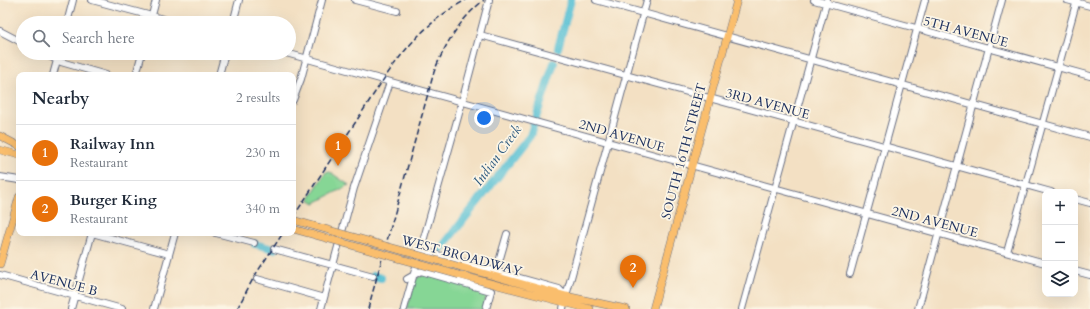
<!DOCTYPE html>
<html lang="en">
<head>
<meta charset="utf-8">
<style>
	body { margin:0; font-family:Cardo,serif; background:#f2f2f3; color:#1f2937 }
	.controls { position:absolute; right:12px; bottom:12px; display:grid; overflow:hidden; border-radius:8px; box-shadow:0 4px 16px #0002 }
	.controls button { width:36px; height:36px; display:grid; place-items:center; padding:0; border:0; border-bottom:1px solid #e0e1e3; background:#fff; color:#1f2937; font:20px sans-serif }
	.you { position:absolute; left:484px; top:118px; width:14px; height:14px; margin:-10px; border:3px solid #fff; border-radius:50%; background:#1a73e8; box-shadow:0 0 0 6px #1a73e833 }
	.badge { display:grid; place-items:center; width:26px; height:26px; border-radius:50%; background:#7c3aed; color:#fff; font-size:13px; font-weight:700 }
	.pin { position:absolute; translate:-50% -33px; filter:drop-shadow(0 1px 2px #0008) }
	.pin::after { content:''; position:absolute; top:21px; width:14px; height:12px; background:inherit; clip-path:polygon(0 0,100% 0,50% 100%) }
	.list { margin:0; padding:0; list-style:none }
	h2 { display:flex; justify-content:space-between; align-items:center; height:52px; margin:0; padding:0 16px; font-size:17px }
	h2 small { font-size:13px; font-weight:400; color:#747a83 }
	.list li { display:grid; grid-template-columns:26px 1fr auto; gap:12px; align-items:center; box-sizing:border-box; height:56px; padding:0 16px; border-top:1px solid #e0e1e3 }
	.list b { display:block; font-size:15px; white-space:nowrap }
	.list p { margin:0; font-size:13px; white-space:nowrap; color:#747a83 }
	.list em { font-size:13px; font-style:normal; color:#747a83 }
	.icon { flex:none; width:22px; height:22px; fill:none; stroke:currentColor; stroke-width:2; stroke-linecap:round; stroke-linejoin:round }
	.map { position:relative; flex:none; width:1090px; height:309px; overflow:hidden }
	.search { position:absolute; background:#fff; box-shadow:0 4px 16px #0002; left:16px; top:16px; width:280px; height:44px; display:flex; align-items:center; gap:10px; box-sizing:border-box; padding:0 14px; border-radius:22px; color:#747a83; font-size:15px }
	.panel { position:absolute; background:#fff; box-shadow:0 4px 16px #0002; left:16px; top:72px; width:280px; height:164px; border-radius:8px }
	.map>svg:first-child { display:block }
</style>
</head>
<body>
<div class="map">
<svg width="1090" height="309" viewBox="0 0 1090 309">
	<rect width="100%" height="100%" fill="#fcf5e5"/>
	<filter id="ink" filterUnits="userSpaceOnUse"><feTurbulence type="fractalNoise" baseFrequency=".025" numOctaves="2"/><feDisplacementMap in="SourceGraphic" scale="8" xChannelSelector="R" yChannelSelector="G"/><feConvolveMatrix kernelMatrix="1 2 1 2 8 2 1 2 1" color-interpolation-filters="sRGB"/></filter>
	<filter id="wash" filterUnits="userSpaceOnUse"><feTurbulence type="fractalNoise" baseFrequency=".012" numOctaves="4" result="noise"/><feDisplacementMap in="SourceGraphic" scale="16" xChannelSelector="R" yChannelSelector="G"/><feGaussianBlur stdDeviation="0.9" result="paint"/><feColorMatrix in="noise" values="0 0 0 0 0 0 0 0 0 0 0 0 0 0 0 0 0 1.4 0 .05"/><feComposite in="paint" operator="in"/></filter>
	<g filter="url(#wash)">
		<rect width="100%" height="100%" fill="#f3e0c3"/>
		<path fill="#86d695" stroke="#50827a" d="M326 172H330L349 185 315 203 309 199Z
			M425 274 488 291 483 309H407L415 279Z"/>
		<g fill="none" stroke-linecap="round" stroke-linejoin="round">
			<path stroke="#57c0d4" stroke-width="8" d="M558 48 571 0
				M255 244 274 249
				M439 251 530 136 554 63
				M373 276 381 278"/>
		</g>
	</g>
	<g filter="url(#ink)">
		<g fill="none" stroke-linecap="round" stroke-linejoin="round">
			<defs>
				<path id="minor" d="M92 0 178 23
					M355 0 397 11
					M596 0 1090 137
					M814 0 1090 76
					M1067 0 1090 6
					M67 23 73 0
					M150 23 156 0
					M233 23 239 0
					M0 31 23 43
					M480 35 1051 192
					M43 53 61 62 106 75
					M286 53 1045 263
					M53 75 59 53
					M136 75 142 53
					M219 75 225 53
					M293 100 301 79 322 0
					M0 177 19 180
					M1075 199 1090 203
					M92 233 169 254
					M216 233 254 243
					M274 249 373 276
					M420 250 559 289 566 296 647 0
					M1007 252 1077 0
					M1075 271 1090 275
					M496 272 507 234
					M850 274 925 0
					M0 275 122 309
					M257 279 324 298
					M407 279 421 271 491 291 486 309
					M71 309 92 233
					M154 309 175 233
					M321 309 354 188 390 82
					M404 309 458 117 489 0
					M563 309 564 303
					M742 309 827 0
					M918 309 1002 0"/>
				<path id="major" d="M0 136 19 146
					M0 150 19 155
					M0 264 19 197
					M461 267 566 296 626 309
					M459 275 590 309
					M653 309 737 0"/>
			</defs>
			<use href="#minor" stroke="#676d81" stroke-width="8"/>
			<use href="#major" stroke="#676d81" stroke-width="8"/>
			<use href="#minor" stroke="#fff" stroke-width="6"/>
			<use href="#major" stroke="#fabe6d" stroke-width="7"/>
			<path stroke="#1b2f5e" stroke-width="1.5" stroke-dasharray="6 3" stroke-linecap="butt" d="M293 217C314 186 334 154 355 123 387 74 413 28 466 0
				M237 309 254 277 283 233
				M368 309 434 72C445 44 460 19 484 0"/>
			<defs>
				<path id="major-bridge" d="M293 220 461 267
					M293 229 459 275"/>
			</defs>
			<use href="#major-bridge" stroke="#676d81" stroke-width="8" stroke-linecap="butt"/>
			<use href="#major-bridge" stroke="#fabe6d" stroke-width="7"/>
		</g>
	</g>
	<g text-anchor="middle" stroke-width="3.5" stroke-linejoin="round" paint-order="stroke">
		<g font-size="13" fill="#1b2f5e" stroke="#fcf5e5">
			<text transform="translate(966 31) rotate(15)" y="5">5TH AVENUE</text>
			<text transform="translate(768 103) rotate(15)" y="5">3RD AVENUE</text>
			<text transform="translate(622 135) rotate(16)" y="5">2ND AVENUE</text>
			<text transform="translate(683 151) rotate(-75)" y="5">SOUTH 16TH STREET</text>
			<text transform="translate(935 221) rotate(15)" y="5">2ND AVENUE</text>
			<text transform="translate(462 255) rotate(15)" y="5">WEST BROADWAY</text>
			<text transform="translate(64 282) rotate(15)" y="5">AVENUE B</text>
		</g>
		<g font-size="14" font-style="italic" fill="#2d5a81" stroke="#fcf5e5">
			<text transform="translate(497 155) rotate(-54)" y="5">Indian Creek</text>
		</g>
	</g>
</svg>
<div class="controls">
<button>+</button>
<button>−</button>
<button><svg class="icon" aria-label="layers" viewBox="0 0 24 24"><path d="M12 4l9 5-9 5-9-5zM3 14l9 5 9-5"/></svg></button>
</div>
<div class="you"></div>
<div class="pin badge" style="left:338px;top:166px;background:#e8710a">1</div>
<div class="pin badge" style="left:633px;top:288px;background:#e8710a">2</div>
<div class="search"><svg class="icon" aria-label="search" viewBox="0 0 24 24"><circle cx="10" cy="10" r="6"/><path d="M15 15l6 6"/></svg>Search here</div>
<section class="panel">
<h2>Nearby<small>2 results</small></h2>
<ul class="list">
<li><span class="badge" style="background:#e8710a">1</span><div><b>Railway Inn</b><p>Restaurant</p></div><em>230 m</em></li>
<li><span class="badge" style="background:#e8710a">2</span><div><b>Burger King</b><p>Restaurant</p></div><em>340 m</em></li>
</ul>
</section>
</div>
</body>
</html>
